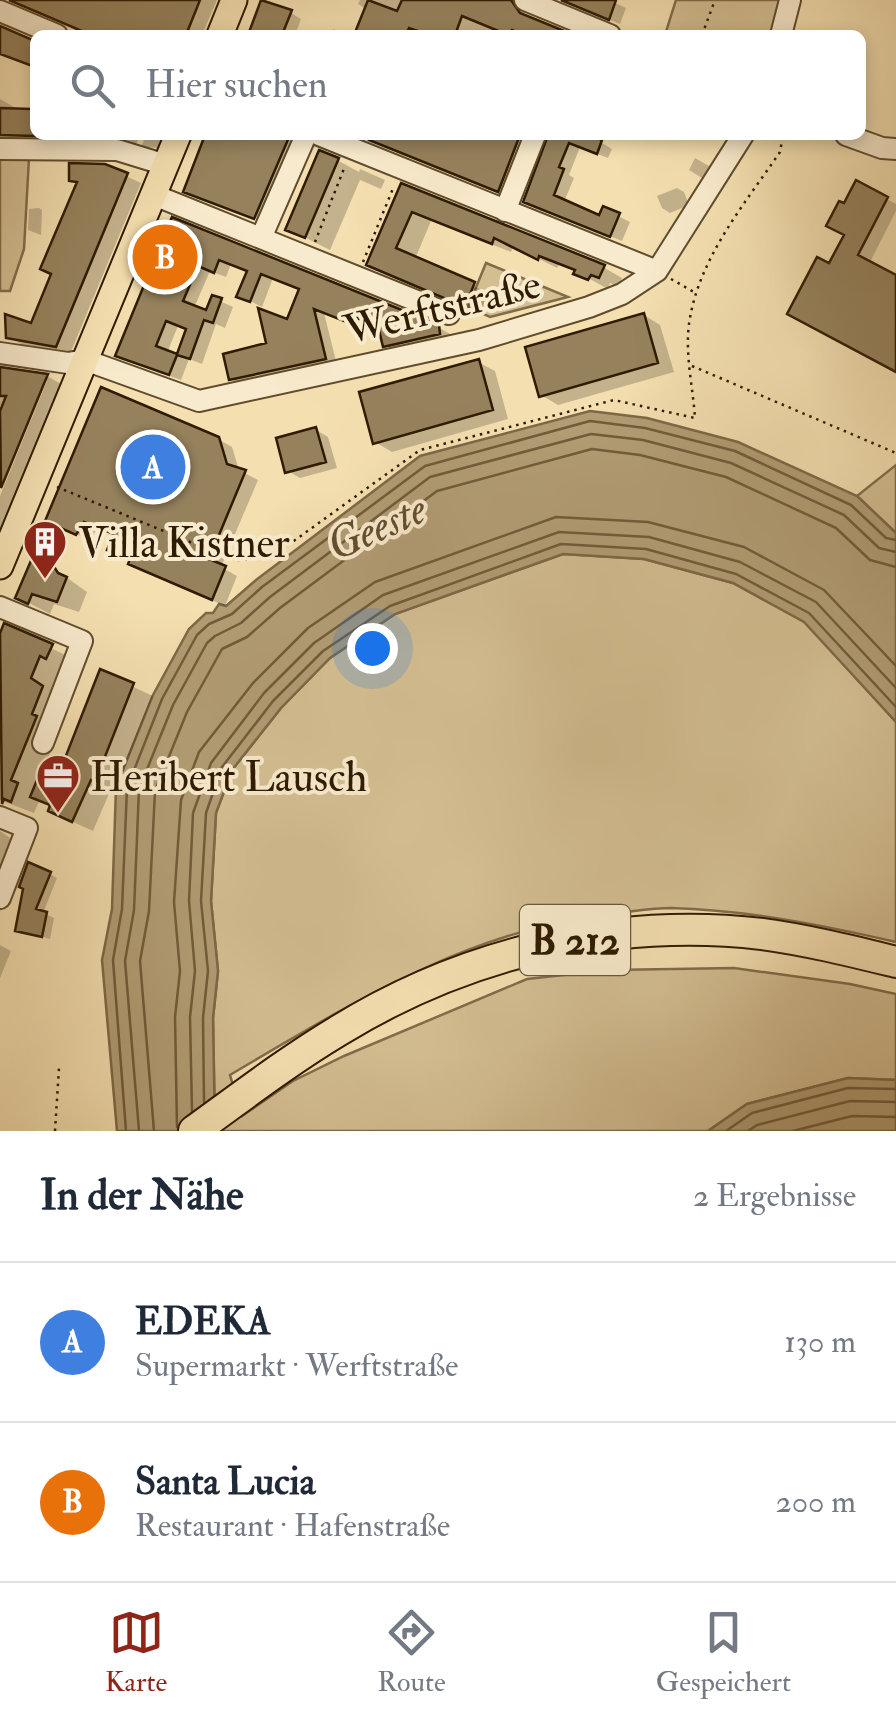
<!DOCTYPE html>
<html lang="de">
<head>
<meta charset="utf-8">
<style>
	body { margin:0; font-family:"IM FELL Double Pica",serif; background:#f2f2f3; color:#1f2937 }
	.you { position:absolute; left:372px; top:648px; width:35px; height:35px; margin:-25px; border:8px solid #fff; border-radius:50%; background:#1a73e8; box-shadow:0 0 0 15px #1a73e833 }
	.badge { display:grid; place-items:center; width:65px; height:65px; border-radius:50%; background:#8f2418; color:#fff; font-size:32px; font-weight:700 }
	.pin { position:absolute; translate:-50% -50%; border:5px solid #fff; box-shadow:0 2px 10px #0006 }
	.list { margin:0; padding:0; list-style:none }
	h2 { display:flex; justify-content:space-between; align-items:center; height:130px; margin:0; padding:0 40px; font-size:42px }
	h2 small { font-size:32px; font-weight:400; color:#747a83 }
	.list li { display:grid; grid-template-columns:65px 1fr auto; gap:30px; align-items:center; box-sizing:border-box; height:160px; padding:0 40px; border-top:2px solid #e0e1e3 }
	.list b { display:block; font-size:38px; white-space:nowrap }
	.list p { margin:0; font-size:32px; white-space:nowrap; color:#747a83 }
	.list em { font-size:32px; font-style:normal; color:#747a83 }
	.icon { flex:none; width:55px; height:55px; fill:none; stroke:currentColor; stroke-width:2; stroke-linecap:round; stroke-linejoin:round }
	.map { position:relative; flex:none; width:896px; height:1131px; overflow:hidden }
	.search { position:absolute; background:#fff; box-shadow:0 5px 15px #0003; left:30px; right:30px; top:30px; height:110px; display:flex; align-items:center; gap:25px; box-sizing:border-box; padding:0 35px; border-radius:15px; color:#747a83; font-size:38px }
	.sheet { height:450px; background:#fff }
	nav { display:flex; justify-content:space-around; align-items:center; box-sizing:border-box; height:140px; border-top:2px solid #e0e1e3; background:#fff; font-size:28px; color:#747a83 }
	nav a { display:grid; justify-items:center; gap:5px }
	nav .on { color:#8f2418 }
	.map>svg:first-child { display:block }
</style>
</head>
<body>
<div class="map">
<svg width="896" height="1131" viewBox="0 0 896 1131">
	<rect width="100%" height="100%" fill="#f4dfb0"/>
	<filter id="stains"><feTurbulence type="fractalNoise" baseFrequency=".002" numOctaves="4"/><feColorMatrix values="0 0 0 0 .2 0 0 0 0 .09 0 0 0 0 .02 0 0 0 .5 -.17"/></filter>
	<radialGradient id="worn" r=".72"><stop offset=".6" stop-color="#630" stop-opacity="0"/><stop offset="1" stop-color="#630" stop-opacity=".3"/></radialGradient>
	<path fill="#d3be92" stroke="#816c4a" stroke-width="2.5" d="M676 0H781L772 35H665Z
		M0 158H29L24 249 10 291H0Z
		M486 263 568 297 490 317 468 307Z
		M896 465V533L857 496Z
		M563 554 644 559 733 583 805 622 896 722V942C822 925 747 910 671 908 654 908 636 911 618 913 474 927 352 1003 230 1075L242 1116 293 1081 344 1056 527 979 610 970 734 968 850 984 896 994V1080L848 1078 747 1104 708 1131H215L213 1018 218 971 211 901 216 813 232 770 281 708 330 658 395 614Z"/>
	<path fill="#b19c74" stroke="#7d6846" stroke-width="2.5" d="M590 411 647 418 738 442 857 496 896 533V722L804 622 733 583 644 559 563 554 395 614 330 658 281 708 232 770 216 813 211 901 218 971 213 1018 215 1131H117L102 960 112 909 116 787 153 695 189 629 206 613H213L219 604 226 606 256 580 420 456Z
		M848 1078 896 1080V1131H708L747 1104Z"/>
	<path fill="#0003" fill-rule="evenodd" d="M9 0H217L202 35H93Z
		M360 0H525L521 9 529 19 569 35H509L496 30 494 35H426L378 16 358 4Z
		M562 0H609L626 8 620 24Z
		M291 13 301 19 295 35H250Z
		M333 29 348 35H330Z
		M0 99 21 111 35 113V135H140L135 147 0 146Z
		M146 135H166L161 148 141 147Z
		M209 135H303L266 223 197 197Z
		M373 135H533L509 196 383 145Z
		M550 135H589L612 149 608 158 580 147 569 175 574 178 564 202 600 218 604 209 630 222 622 241 537 207Z
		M695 158 714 169 707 181 689 170Z
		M337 160 359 172 360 169 385 180 381 189 360 180 330 250 288 229Z
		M104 166 141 183 70 354 23 345 9 337 32 326 54 274 79 184 71 180Z
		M857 183 896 204V211L869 264 896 278V370L830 266 847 235 845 206Z
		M402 186 603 267 622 278 618 287 610 283 608 289 577 272 559 265 557 268 513 246 511 252 431 221 415 259 493 295 484 316 388 275 370 264Z
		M677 188 684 192 689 205 670 213 662 208 657 196Z
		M39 208 42 210 41 235 28 230 29 209Z
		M174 220 438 327 450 334 451 340 396 352 385 345 380 327 369 323 366 330 324 313 337 365 243 386 231 379 269 345 288 322 302 290 273 278 262 307 240 296 250 272 231 264 226 277 210 271 194 308 207 313 213 298 233 307 225 328 216 324 202 364 189 359 181 380 130 362 118 355ZM178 326 189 330 178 357 167 353Z
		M644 315 660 325 674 372 558 405 541 395Z
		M478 362 495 371 508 419 392 452 375 442Z
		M0 369 47 376 68 388 0 537V496L47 381H42L0 483V416L5 406H0Z
		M316 430 328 437 337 468 300 478 288 471Z
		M218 439 232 447 239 470 258 480 221 567 237 576 225 606 144 570 116 535 98 527 90 540 62 527Z
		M52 567 87 592 79 612 54 604 50 614 18 597Z
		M5 627 74 659 54 728 59 731 40 778 51 782 59 780 101 672 153 696 116 791 111 789 93 831 71 821 40 799 34 813 0 800V640Z
		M0 831 26 849 0 912Z
		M50 874 57 878 43 913 54 918 50 939 18 930Z
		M0 945 11 951 0 978Z"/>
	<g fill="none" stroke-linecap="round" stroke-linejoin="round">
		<path stroke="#705c3a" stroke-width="2.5" d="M204 1102 203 1018 208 971 201 901 206 813 222 767 273 701 323 651 390 606 561 544 646 549 736 574 809 613 896 707
			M192 1111 190 1017 195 971 189 901 193 813 211 763 264 693 314 643 383 595 559 532 649 537 740 562 816 602 896 688
			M177 1127 175 1017 180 971 174 902 181 800 199 752 253 683 308 628 375 582 556 517 648 522 744 547 824 590 896 666
			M126 1131 113 960 122 909 127 788 162 699 197 635 209 624 232 614 262 587 425 466 590 421 645 428 735 451 851 505 886 538 896 540
			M139 1131 125 961 134 910 139 789 173 705 207 643 215 636 241 623 270 597 430 477 591 434 643 440 731 463 844 515 879 548 896 552
			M154 1131 140 961 149 911 155 791 187 712 222 649 247 637 280 608 437 491 592 449 640 455 726 477 836 528 870 560 896 567
			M726 1131 752 1113 848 1088 896 1089
			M748 1131 757 1125 850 1101 896 1102
			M793 1131 852 1116 896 1117"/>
	</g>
	<path fill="#95815c" stroke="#2f1b01" stroke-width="2.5" fill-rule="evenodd" d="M9 0H200L186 35H91Z
		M261 0 292 10 282 35H248Z
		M368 0 397 11 402 0H511L520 13 574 35H523L512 30 508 35 462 16 455 35H430L409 28 406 35H354Z
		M561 0H616L609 20Z
		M0 26 35 41V67L0 54Z
		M0 108 32 109 35 111V136L0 135Z
		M205 135H290L254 219 183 192Z
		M371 135H520L498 192 369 140Z
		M548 135H590L602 140 597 154 569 143 559 167 564 169 554 195 599 215 603 206 620 213 610 237 523 202Z
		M319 150 339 158 305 238 285 230Z
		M69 163 105 164 128 173 56 347 6 338 5 314 31 323 51 274 40 269 77 182 69 181Z
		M856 180 888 197 858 255 896 275V372L787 314 817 257 829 263 844 235 826 226 839 201 844 203Z
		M401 183 605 265 599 278 591 275 588 280 573 274 575 270 539 256 538 260 494 238 492 244 412 212 396 248 475 282 465 307 366 265Z
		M172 217 439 325 440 334 383 347 378 326 357 318 354 325 314 309 326 359 229 380 223 354 266 343 258 308 287 319 299 289 261 274 250 302 236 297 247 271 219 260 214 273 198 266 183 301 206 310 212 295 222 298 213 323 204 320 190 359 177 355 169 375 115 356ZM166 321 186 329 177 354 156 346Z
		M644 313 658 363 539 397 525 347Z
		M479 359 493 410 373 444 359 392Z
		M0 367 48 374 1 488 0 411 6 396H0Z
		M101 387 219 437 227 464 246 470 209 559 226 566 212 600 128 564 130 559 107 550 114 534 84 522 76 535 45 521Z
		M316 427 326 462 285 473 276 438Z
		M33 556 53 565 58 573 67 577 57 602 32 594 28 604 15 598Z
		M4 623 53 644 46 659 40 656 31 678 43 686 32 714 37 716 11 780 18 783 11 802 4 799 2 804 0 633Z
		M100 669 134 683 95 782 91 780 72 822 48 811 50 805 30 797 39 775 49 779 52 774 58 776Z
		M28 862 51 872 36 909 47 912 42 937 15 931 23 889 19 887Z"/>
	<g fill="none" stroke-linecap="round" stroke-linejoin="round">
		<defs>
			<path id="minor" d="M525 0 610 35
				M0 11 57 35
				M781 35 790 0
				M319 135 657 271
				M846 135 882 148 896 149
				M0 149 117 150 166 165
				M154 195 449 314
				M505 211 535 135
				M261 238 306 135
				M0 353 68 363 85 360 199 401 479 340 589 307 622 294 657 271 743 135
				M0 607 82 641 43 743
				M0 817 27 828 0 898"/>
			<path id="major" d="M220 35 234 0
				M0 566 178 135"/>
			<path id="highway" d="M194 1131C241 1097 288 1061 338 1031 464 953 614 917 762 934 807 940 851 951 896 962"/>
		</defs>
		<use href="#minor" stroke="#604c2d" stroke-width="24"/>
		<use href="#major" stroke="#2f1b01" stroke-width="29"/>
		<use href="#highway" stroke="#2f1b01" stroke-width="34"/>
		<path stroke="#2f1b01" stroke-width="2.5" stroke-dasharray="2.5 5" stroke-linecap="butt" d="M702 35 715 0
			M315 242 345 166
			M363 262 394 186
			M671 279 694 292
			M692 366 896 453
			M57 487 234 560C256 560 272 554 291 543L420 450 614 400 695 418C693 388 685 355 689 324 698 259 744 205 780 152L783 135
			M55 1131 59 1068"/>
		<use href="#minor" stroke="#f8eacc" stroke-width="20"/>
		<use href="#major" stroke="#f4dfb0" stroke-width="25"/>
		<use href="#highway" stroke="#f4dfb0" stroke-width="30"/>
	</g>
	<defs>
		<symbol id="building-pin" viewBox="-11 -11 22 30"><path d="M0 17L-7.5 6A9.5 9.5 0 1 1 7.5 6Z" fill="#8f2418" stroke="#f8eacc"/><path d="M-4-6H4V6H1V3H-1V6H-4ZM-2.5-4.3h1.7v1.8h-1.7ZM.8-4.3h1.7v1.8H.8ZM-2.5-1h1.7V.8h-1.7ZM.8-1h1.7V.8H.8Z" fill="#fff"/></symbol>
		<symbol id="office-pin" viewBox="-11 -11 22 30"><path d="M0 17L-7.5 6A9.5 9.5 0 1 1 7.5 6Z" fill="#8f2418" stroke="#f8eacc"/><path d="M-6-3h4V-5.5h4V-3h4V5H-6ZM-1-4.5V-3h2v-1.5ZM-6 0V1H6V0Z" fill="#fff"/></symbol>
	</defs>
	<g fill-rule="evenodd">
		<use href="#building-pin" x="20" y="517" width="50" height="68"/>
		<use href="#office-pin" x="33" y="751" width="50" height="68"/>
	</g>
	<g text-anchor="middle" stroke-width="8" stroke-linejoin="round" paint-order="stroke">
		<rect fill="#f8eacc" stroke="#6b593e" stroke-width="2.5" x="520" y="905" width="110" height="70" rx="8"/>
		<g font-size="40" font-weight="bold" fill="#2f1b01">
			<text x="575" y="954">B 212</text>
		</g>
		<g font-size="42" fill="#2f1b01" stroke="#f8eacc">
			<text transform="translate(442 306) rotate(-14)" y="15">Werftstraße</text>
		</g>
		<g font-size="42" fill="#2f1b01" stroke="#f8eacc" text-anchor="start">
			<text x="78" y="557">Villa Kistner</text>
			<text x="90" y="791">Heribert Lausch</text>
		</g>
		<g font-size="45" font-style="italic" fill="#634f2f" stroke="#f8eacc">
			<text transform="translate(376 526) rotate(-24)" y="16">Geeste</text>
		</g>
	</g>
	<rect width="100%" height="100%" filter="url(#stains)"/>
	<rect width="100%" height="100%" fill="url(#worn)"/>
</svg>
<div class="you"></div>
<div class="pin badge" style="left:153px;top:467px;background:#3f7fe0">A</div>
<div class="pin badge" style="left:165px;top:257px;background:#e8710a">B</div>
<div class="search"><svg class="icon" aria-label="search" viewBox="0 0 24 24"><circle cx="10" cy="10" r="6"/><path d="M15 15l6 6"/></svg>Hier suchen</div>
</div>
<section class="sheet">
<h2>In der Nähe<small>2 Ergebnisse</small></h2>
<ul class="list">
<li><span class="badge" style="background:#3f7fe0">A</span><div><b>EDEKA</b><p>Supermarkt · Werftstraße</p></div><em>130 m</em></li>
<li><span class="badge" style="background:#e8710a">B</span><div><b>Santa Lucia</b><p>Restaurant · Hafenstraße</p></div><em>200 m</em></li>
</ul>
</section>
<nav>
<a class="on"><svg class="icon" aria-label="map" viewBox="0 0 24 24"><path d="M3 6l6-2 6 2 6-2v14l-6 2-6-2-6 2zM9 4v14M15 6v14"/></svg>Karte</a>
<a><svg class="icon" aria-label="directions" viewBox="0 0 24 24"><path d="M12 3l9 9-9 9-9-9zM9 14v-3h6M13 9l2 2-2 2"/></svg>Route</a>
<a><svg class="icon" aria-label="saved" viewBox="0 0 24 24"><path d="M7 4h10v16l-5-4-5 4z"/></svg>Gespeichert</a>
</nav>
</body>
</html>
